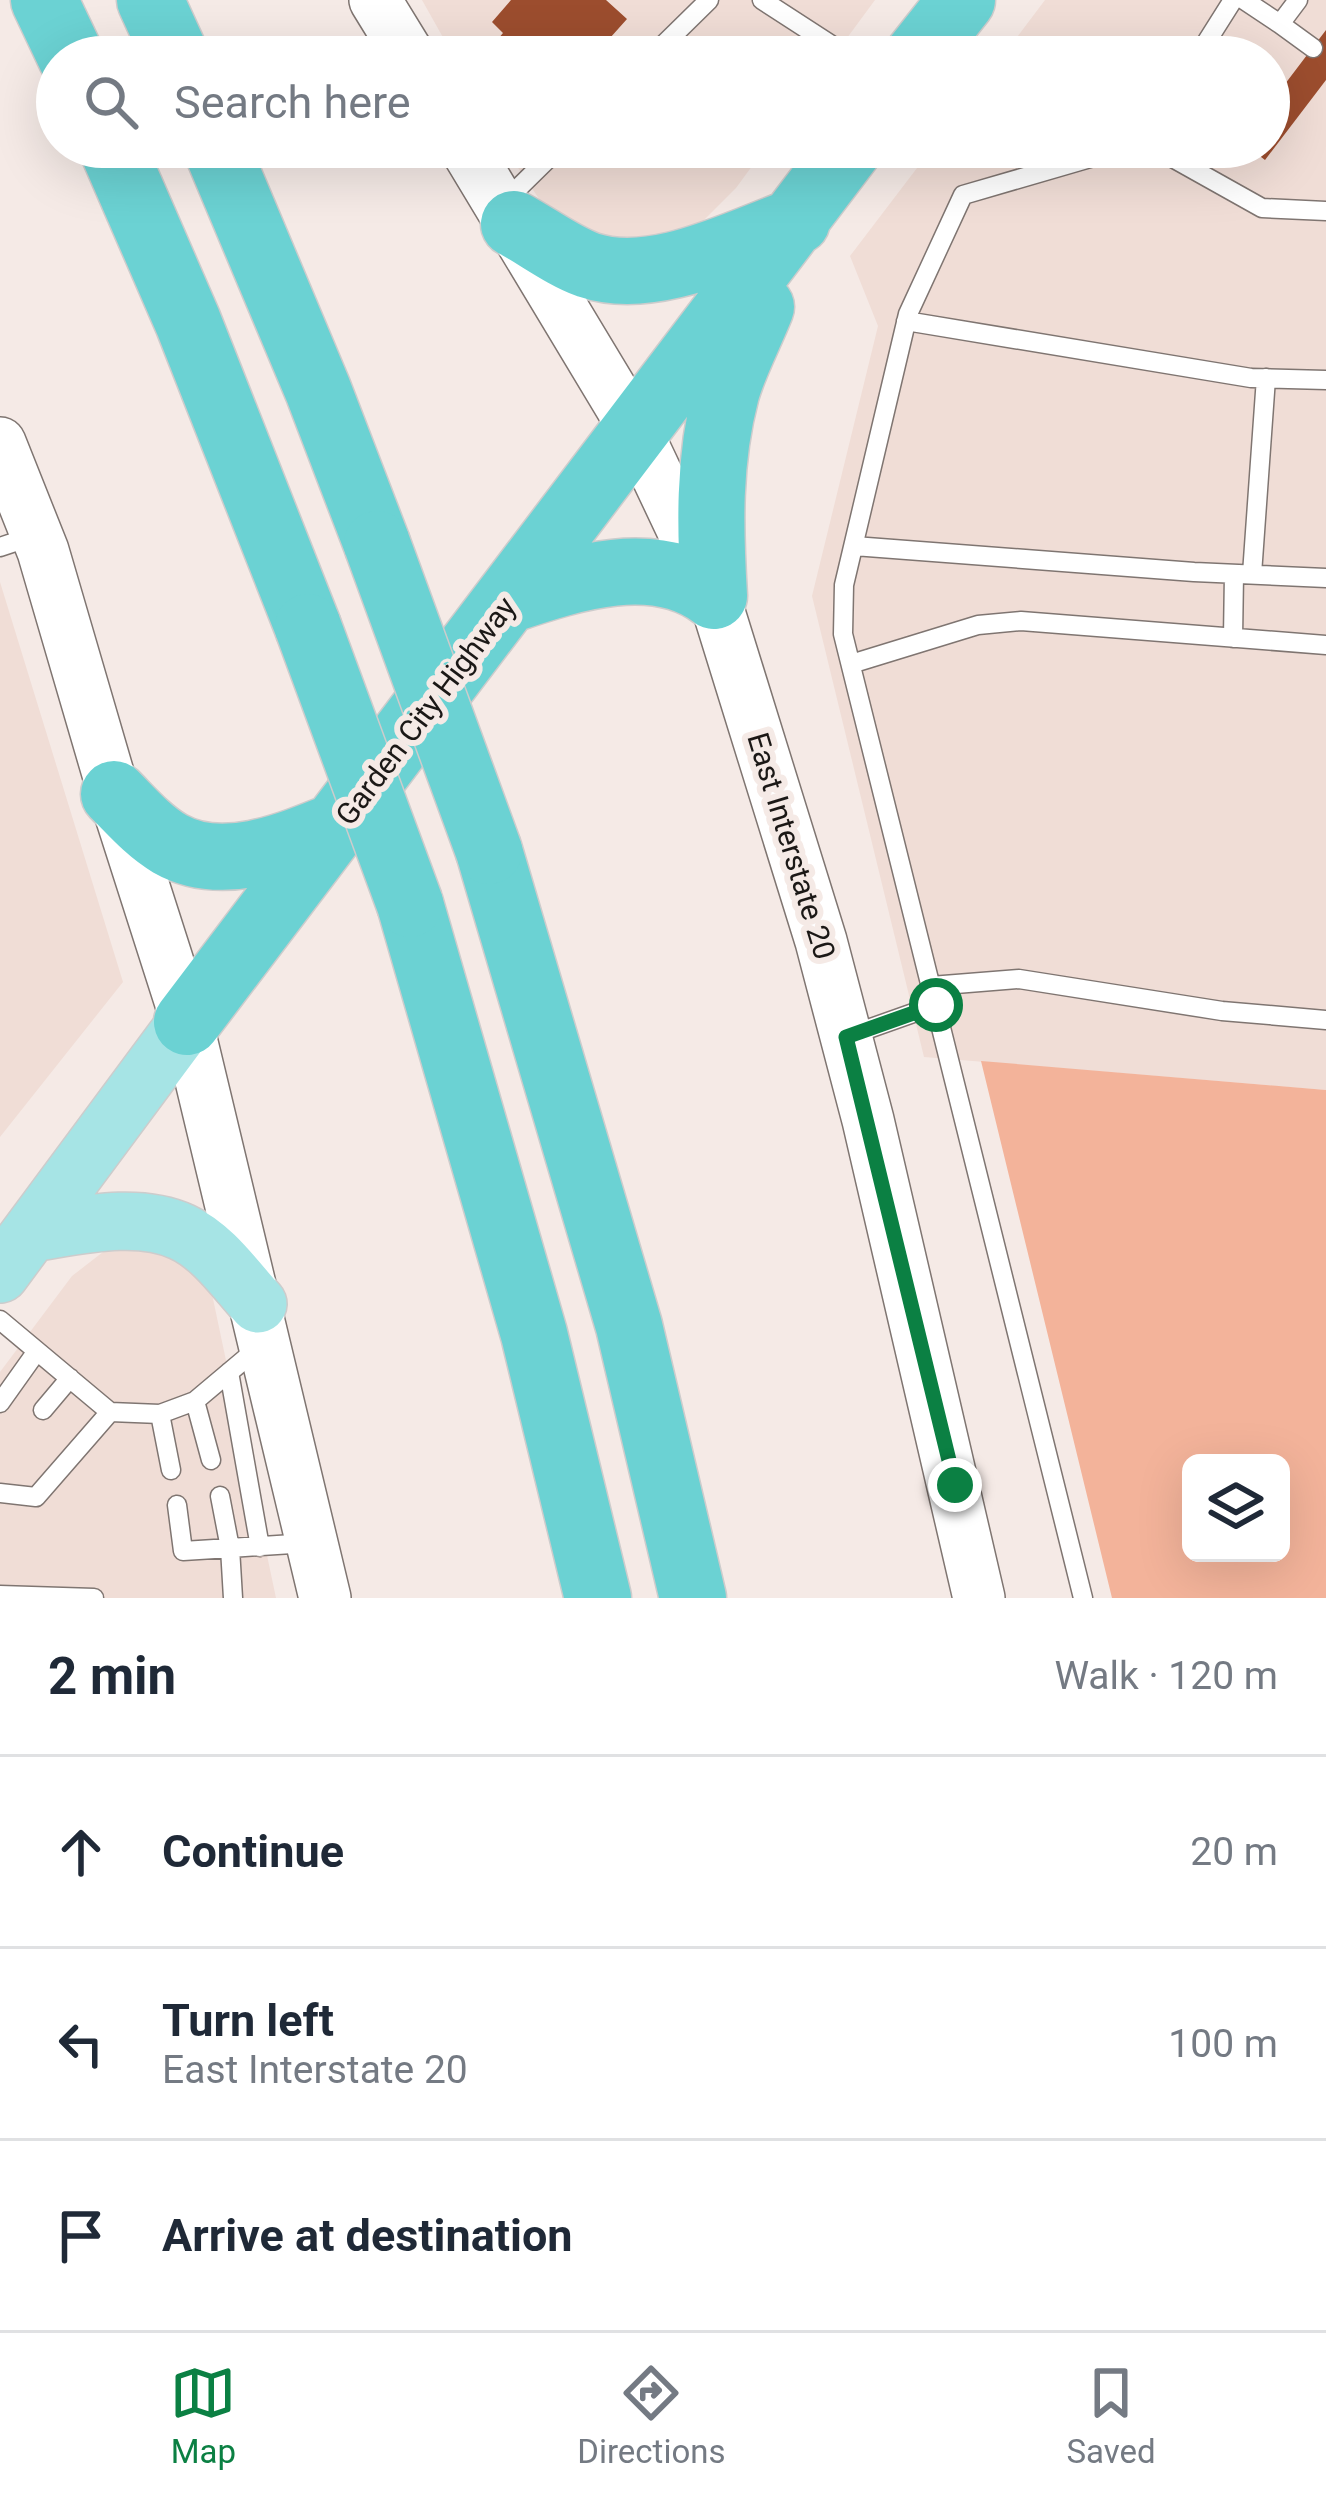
<!DOCTYPE html>
<html lang="en">
<head>
<meta charset="utf-8">
<style>
	body { margin:0; font-family:Roboto,sans-serif; background:#f2f2f3; color:#1f2937 }
	.controls { position:absolute; right:36px; bottom:36px; display:grid; overflow:hidden; border-radius:18px; box-shadow:0 12px 48px #0002 }
	.controls button { width:108px; height:108px; display:grid; place-items:center; padding:0; border:0; border-bottom:3px solid #e0e1e3; background:#fff; color:#1f2937; font:60px sans-serif }
	.stop { position:absolute; width:36px; height:36px; margin:-27px; border:9px solid #0b8043; border-radius:50%; background:#fff }
	.stop.end { background:#0b8043; border-color:#fff; box-shadow:0 3px 12px #0008 }
	.list { margin:0; padding:0; list-style:none }
	h2 { display:flex; justify-content:space-between; align-items:center; height:156px; margin:0; padding:0 48px; font-size:51px }
	h2 small { font-size:39px; font-weight:400; color:#747a83 }
	.list li { display:grid; grid-template-columns:78px 1fr auto; gap:36px; align-items:center; box-sizing:border-box; height:192px; padding:0 48px; border-top:3px solid #e0e1e3 }
	.list b { display:block; font-size:45px; white-space:nowrap }
	.list p { margin:0; font-size:39px; white-space:nowrap; color:#747a83 }
	.list em { font-size:39px; font-style:normal; color:#747a83 }
	.icon { flex:none; width:66px; height:66px; fill:none; stroke:currentColor; stroke-width:2; stroke-linecap:round; stroke-linejoin:round }
	.map { position:relative; flex:none; width:1326px; height:1598px; overflow:hidden }
	.search { position:absolute; background:#fff; box-shadow:0 12px 48px #0002; left:36px; right:36px; top:36px; height:132px; display:flex; align-items:center; gap:30px; box-sizing:border-box; padding:0 42px; border-radius:66px; color:#747a83; font-size:45px }
	.sheet { height:732px; background:#fff }
	nav { display:flex; justify-content:space-around; align-items:center; box-sizing:border-box; height:168px; border-top:3px solid #e0e1e3; background:#fff; font-size:33px; color:#747a83 }
	nav a { display:grid; justify-items:center; gap:6px }
	nav .on { color:#0b8043 }
	.map>svg:first-child { display:block }
</style>
</head>
<body>
<div class="map">
<svg width="1326" height="1598" viewBox="0 0 1326 1598">
	<rect width="100%" height="100%" fill="#f5eae6"/>
	<path fill="#f0ddd6" d="M422 0H875L833 57H454Z
		M1045 0H1326V1090L924 1057 812 596 878 326 850 256 933 147H1269V57H1002Z
		M504 147H766L736 188 702 222 645 247 592 241 550 215Z
		M0 582 123 982 0 1137Z
		M148 1249 189 1263 212 1294 276 1598H0V1372L72 1276 103 1252Z"/>
	<path fill="#f3b39a" fill-rule="evenodd" d="M981 1061 1326 1090V1598H1112ZM1191 1463H1281V1553H1191Z"/>
	<path fill="#9c4d2e" d="M511 0H606L627 19 593 57H504L492 46 503 33 492 22Z
		M1326 30V80L1265 160 1248 147H1269V105Z
		M614 147H668L658 158Z"/>
	<g fill="none" stroke-linecap="round" stroke-linejoin="round">
		<defs>
			<path id="lane" d="M762 0 850 57
				M1244 0 1280 24 1298 0
				M1280 24 1313 48
				M651 57 709 0
				M1197 57 1233 0
				M1153 147 1262 208 1326 211
				M504 202 560 147
				M906 321 1251 378 1326 380
				M854 546 1194 572 1326 578
				M0 547 33 536
				M1252 574 1266 378
				M1233 638 1234 574
				M851 664 978 625 1021 621 1326 645
				M931 986 1019 979 1222 1011 1326 1020
				M851 1035 936 1005
				M0 1320 110 1412 160 1414 195 1401 258 1348
				M229 1372 260 1547
				M195 1401 211 1460
				M0 1403 37 1351
				M43 1410 70 1378
				M160 1414 171 1470
				M0 1493 36 1497 110 1412
				M220 1496 230 1548 308 1543
				M177 1505 183 1551 230 1548 233 1598
				M0 1595 94 1598
				M1083 1598 843 634 844 585 908 314 963 195 1128 147"/>
			<path id="secondary" d="M375 0 410 57
				M465 147 636 431 714 596 821 941 868 1120 979 1598
				M0 443 43 551 114 794 187 1022 325 1598"/>
			<path id="primary" d="M31 1233C78 1226 137 1211 182 1232 213 1246 236 1280 258 1304
				M0 1274 187 1022"/>
			<path id="highway" d="M44 0 71 57
				M150 0 176 57
				M917 57 962 0
				M112 147 188 322 308 627
				M216 147 318 390 377 544
				M514 224C538 237 563 256 588 265 654 287 736 243 797 221
				M714 596C710 528 708 461 726 393 734 364 750 335 761 307
				M511 599C573 578 656 551 714 596
				M114 794C131 811 148 831 170 844 223 874 290 845 341 824
				M489 851 629 1326 693 1598
				M410 904 534 1334 598 1598
				M187 1022 850 147"/>
		</defs>
		<use href="#lane" stroke="#7f7571" stroke-width="21"/>
		<use href="#secondary" stroke="#7f7571" stroke-width="54"/>
		<use href="#primary" stroke="#cdcccc" stroke-width="60"/>
		<use href="#highway" stroke="#cdcccc" stroke-width="69"/>
		<use href="#lane" stroke="#fff" stroke-width="18"/>
		<use href="#secondary" stroke="#fff" stroke-width="51"/>
		<use href="#primary" stroke="#a6e4e5" stroke-width="57"/>
		<use href="#highway" stroke="#6bd2d3" stroke-width="66"/>
		<defs>
			<path id="highway-bridge" d="M377 544 489 851
				M308 627 410 904"/>
		</defs>
		<use href="#highway-bridge" stroke="#cdcccc" stroke-width="69" stroke-linecap="butt"/>
		<use href="#highway-bridge" stroke="#6bd2d3" stroke-width="66"/>
	</g>
	<g fill="none" stroke-linecap="round" stroke-linejoin="round">
		<path stroke="#0b8043" stroke-width="15" d="M936 1005 846 1037 955 1485"/>
	</g>
	<g text-anchor="middle" stroke-width="12" stroke-linejoin="round" paint-order="stroke">
		<g font-size="30" fill="#1b1816" stroke="#f5eae6">
			<text transform="translate(426 711) rotate(-53)" y="10">Garden City Highway</text>
			<text transform="translate(791 846) rotate(73)" y="10">East Interstate 20</text>
		</g>
	</g>
</svg>
<div class="controls">
<button><svg class="icon" aria-label="layers" viewBox="0 0 24 24"><path d="M12 4l9 5-9 5-9-5zM3 14l9 5 9-5"/></svg></button>
</div>
<div class="stop" style="left:936px;top:1005px"></div>
<div class="stop end" style="left:955px;top:1485px"></div>
<div class="search"><svg class="icon" aria-label="search" viewBox="0 0 24 24"><circle cx="10" cy="10" r="6"/><path d="M15 15l6 6"/></svg>Search here</div>
</div>
<section class="sheet">
<h2>2 min<small>Walk · 120 m</small></h2>
<ul class="list">
<li><svg class="icon" aria-label="ahead" viewBox="0 0 24 24"><path d="M12 20V5M6 11l6-6 6 6"/></svg><div><b>Continue</b></div><em>20 m</em></li>
<li><svg class="icon" aria-label="left" viewBox="0 0 24 24"><path d="M17 20v-9H6M10 6l-5 5 5 5"/></svg><div><b>Turn left</b><p>East Interstate 20</p></div><em>100 m</em></li>
<li><svg class="icon" aria-label="arrive" viewBox="0 0 24 24"><path d="M6 21V4h12l-3 4 3 4H6"/></svg><div><b>Arrive at destination</b></div></li>
</ul>
</section>
<nav>
<a class="on"><svg class="icon" aria-label="map" viewBox="0 0 24 24"><path d="M3 6l6-2 6 2 6-2v14l-6 2-6-2-6 2zM9 4v14M15 6v14"/></svg>Map</a>
<a><svg class="icon" aria-label="directions" viewBox="0 0 24 24"><path d="M12 3l9 9-9 9-9-9zM9 14v-3h6M13 9l2 2-2 2"/></svg>Directions</a>
<a><svg class="icon" aria-label="saved" viewBox="0 0 24 24"><path d="M7 4h10v16l-5-4-5 4z"/></svg>Saved</a>
</nav>
</body>
</html>
